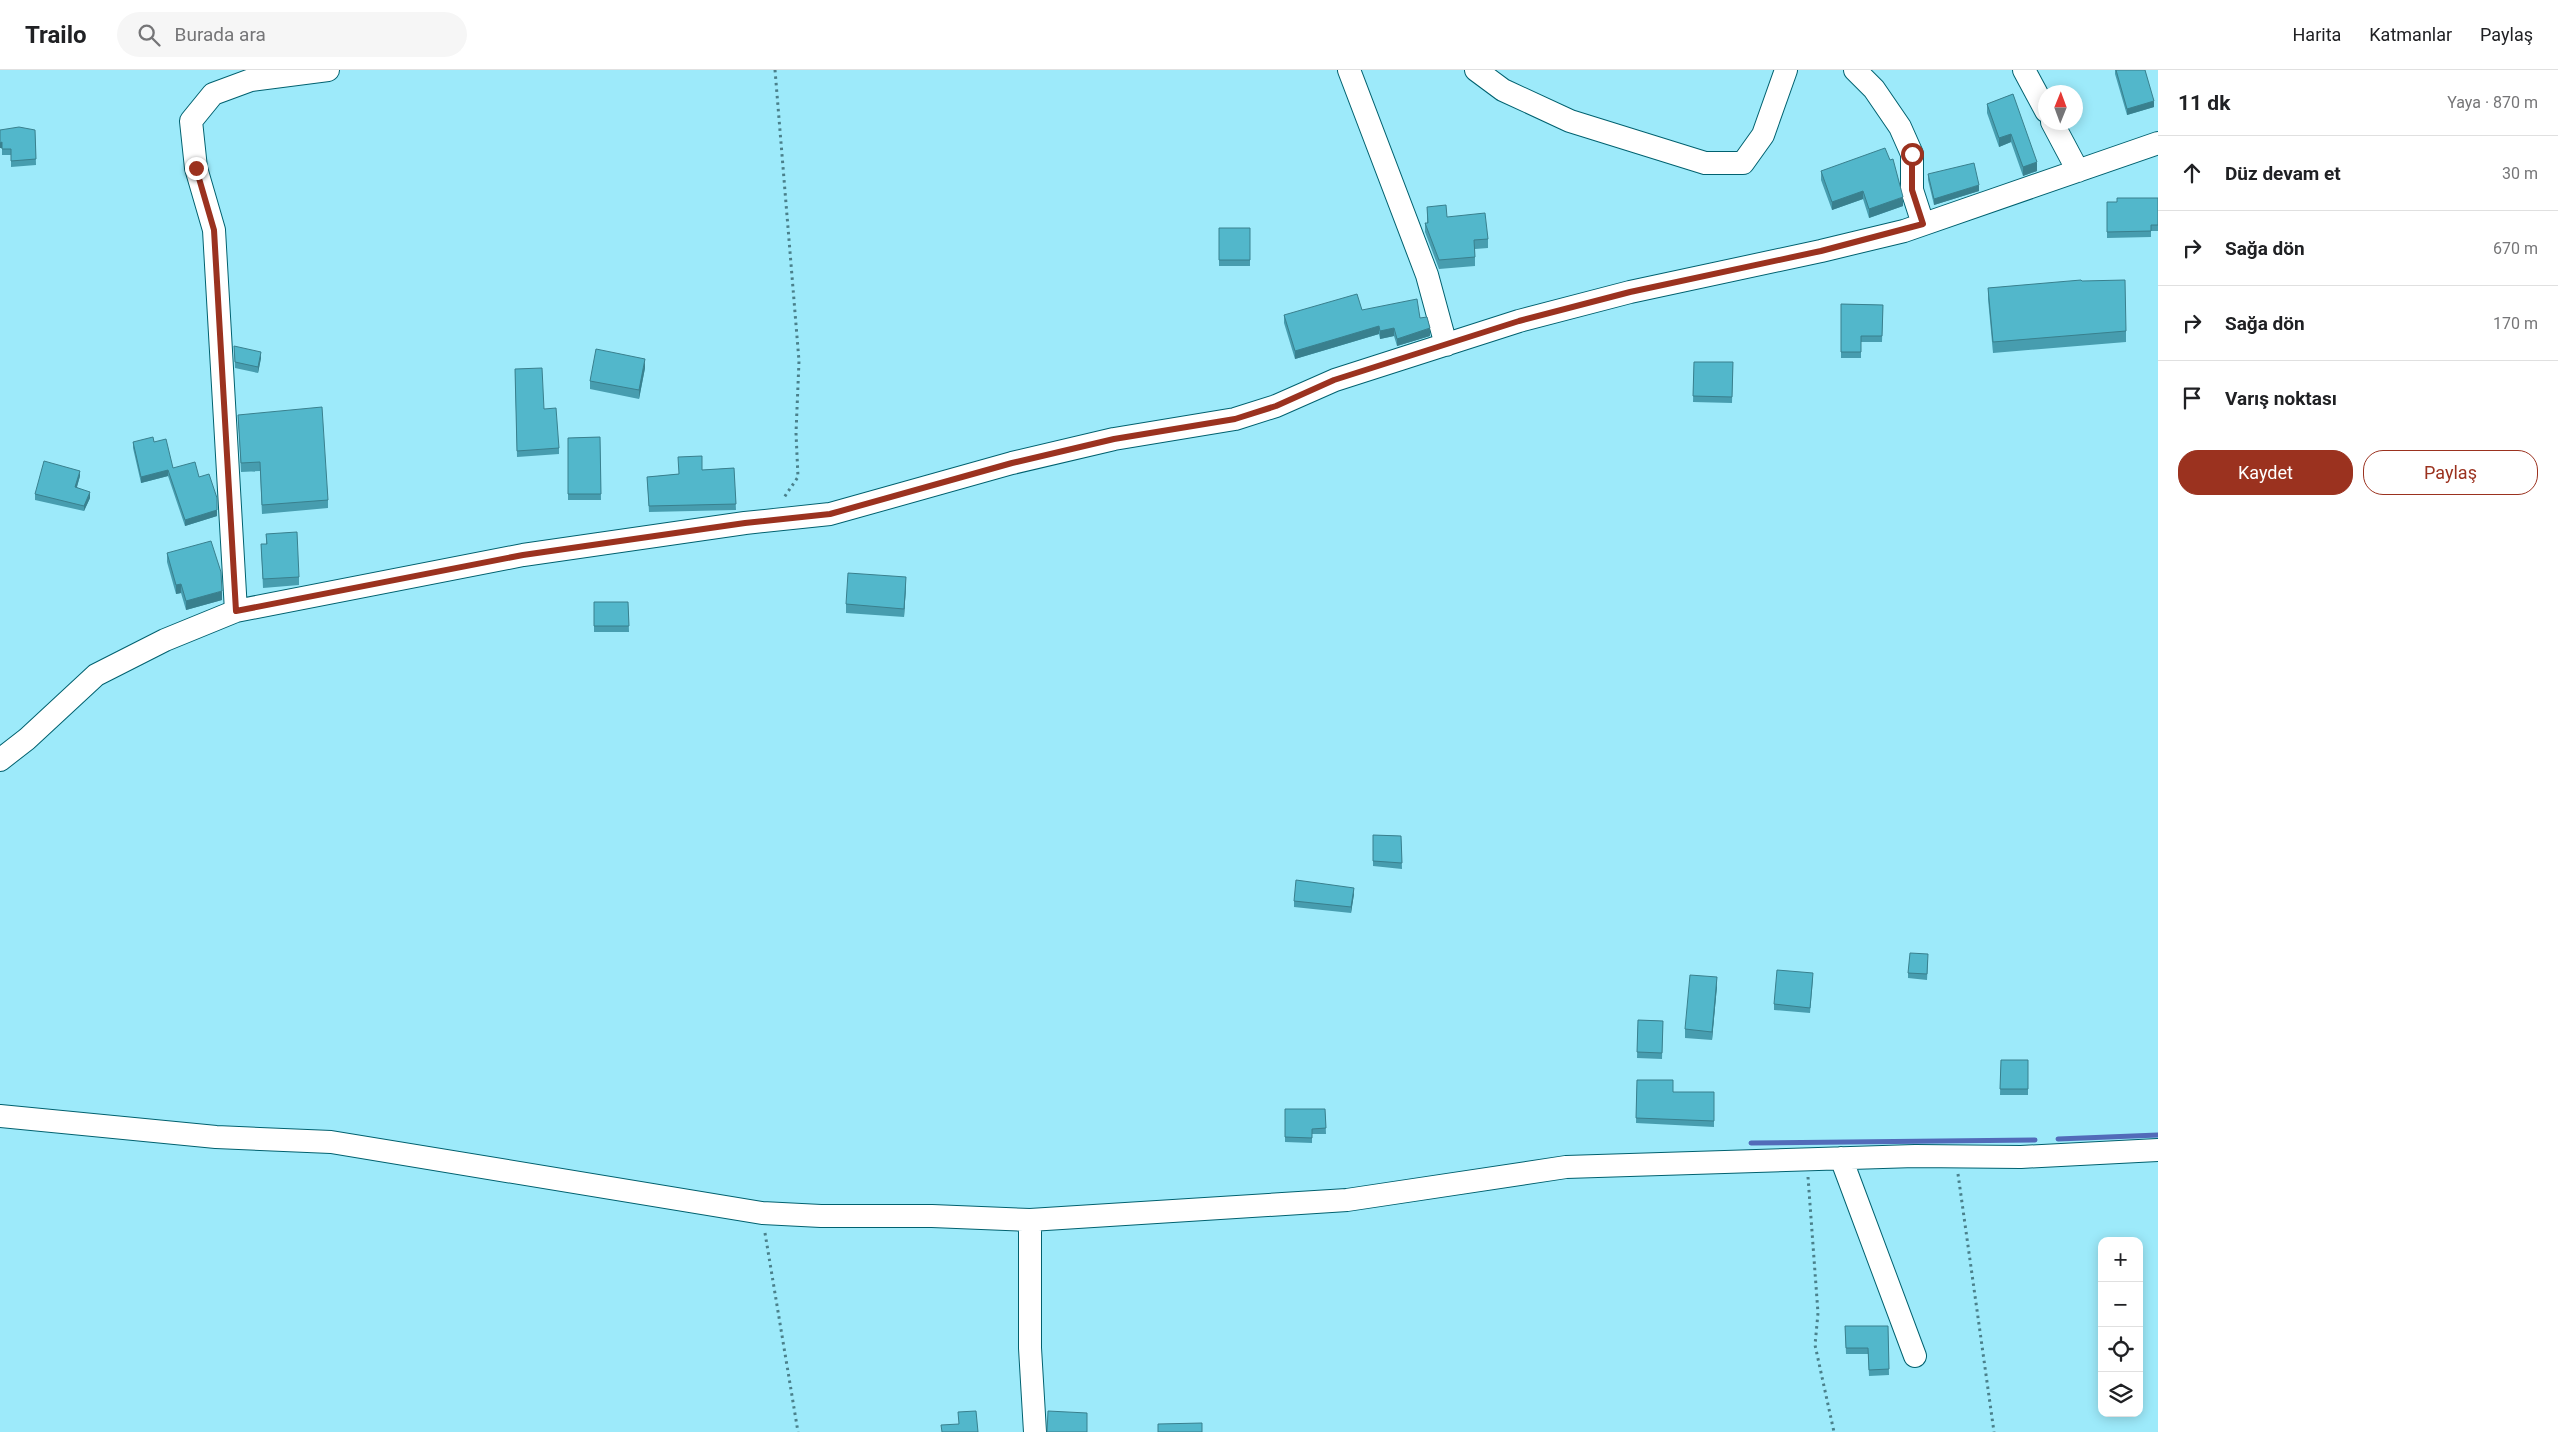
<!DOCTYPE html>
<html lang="tr">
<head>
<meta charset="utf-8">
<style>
	body { margin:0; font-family:Roboto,sans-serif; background:#f6f6f6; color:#202124 }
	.controls { position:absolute; right:15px; bottom:15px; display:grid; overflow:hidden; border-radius:10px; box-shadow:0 2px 12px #0003 }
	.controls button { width:45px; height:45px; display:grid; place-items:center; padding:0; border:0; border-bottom:1px solid #e0e0e0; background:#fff; color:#202124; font:25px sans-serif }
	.compass { position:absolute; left:2038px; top:15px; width:45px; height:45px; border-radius:50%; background:#fff; box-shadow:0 2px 12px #0003; rotate:1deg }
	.stop { position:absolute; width:15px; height:15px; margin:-11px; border:4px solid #9b321f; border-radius:50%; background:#fff }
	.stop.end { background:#9b321f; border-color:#fff; box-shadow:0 1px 5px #0008 }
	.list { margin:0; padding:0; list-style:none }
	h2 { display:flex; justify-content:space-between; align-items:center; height:65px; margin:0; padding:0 20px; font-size:21px }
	h2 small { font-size:16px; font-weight:400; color:#757577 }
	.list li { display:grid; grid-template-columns:32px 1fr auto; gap:15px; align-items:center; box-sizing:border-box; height:75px; padding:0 20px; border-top:1px solid #e0e0e0 }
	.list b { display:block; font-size:19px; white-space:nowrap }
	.list em { font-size:16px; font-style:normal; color:#757577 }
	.actions { display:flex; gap:10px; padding:15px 20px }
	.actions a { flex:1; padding:11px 0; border:1px solid #9b321f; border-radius:20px; text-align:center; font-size:18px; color:#9b321f }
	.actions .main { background:#9b321f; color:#fff }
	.icon { flex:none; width:28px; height:28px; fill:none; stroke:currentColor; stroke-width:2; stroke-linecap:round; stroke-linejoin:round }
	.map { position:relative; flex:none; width:2158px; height:1362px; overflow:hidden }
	header { display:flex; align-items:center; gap:30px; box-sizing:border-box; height:70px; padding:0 25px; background:#fff; border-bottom:1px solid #e0e0e0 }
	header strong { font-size:24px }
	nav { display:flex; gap:28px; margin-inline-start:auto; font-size:18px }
	.search { width:350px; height:45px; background:#f6f6f6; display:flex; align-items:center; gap:12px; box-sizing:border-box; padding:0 18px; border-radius:28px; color:#757577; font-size:19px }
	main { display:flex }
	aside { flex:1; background:#fff }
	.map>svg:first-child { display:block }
</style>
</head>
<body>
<header>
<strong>Trailo</strong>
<div class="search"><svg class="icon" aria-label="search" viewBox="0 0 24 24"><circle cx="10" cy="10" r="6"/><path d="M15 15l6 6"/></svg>Burada ara</div>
<nav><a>Harita</a><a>Katmanlar</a><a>Paylaş</a></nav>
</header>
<main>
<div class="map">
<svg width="2158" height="1362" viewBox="0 0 2158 1362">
	<rect width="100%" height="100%" fill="#9deafa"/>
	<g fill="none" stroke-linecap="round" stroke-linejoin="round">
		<path stroke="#526bb9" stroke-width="5" d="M2058 1069 2158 1065
			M1751 1073 2035 1070"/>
		<defs>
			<path id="minor" d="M1349 0 1427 205 1446 275
				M1476 0 1503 20 1570 51 1705 93H1743L1763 65 1786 0
				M1855 0 1874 19 1900 57 1912 84V120L1923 154
				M2024 0 2046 41
				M2052 52 2078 101
				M236 541 214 160 196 98 191 51 213 24 251 10 328 0
				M0 690 27 669 96 605 165 570 236 541 523 485 745 453 830 444 1012 393 1114 369 1235 349 1276 336 1335 310 1519 251 1630 222 1821 181 1904 161 2158 73
				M0 1046 216 1067 331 1072 762 1143 821 1146H932L1030 1150 1347 1130 1566 1097 1915 1086 2021 1087 2158 1080
				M1841 1088 1915 1286
				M1030 1150V1278L1035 1362"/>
		</defs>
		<use href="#minor" stroke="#01616f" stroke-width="24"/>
		<path stroke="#4a808b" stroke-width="3" stroke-dasharray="2.5 4" stroke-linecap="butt" d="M775 0 799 291 796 363 798 407 783 429
			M1958 1104 1994 1362
			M1808 1107 1818 1243 1815 1275 1834 1362
			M765 1163 798 1362"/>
		<use href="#minor" stroke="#fff" stroke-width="22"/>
	</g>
	<path fill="#479daf" d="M2115 0H2145L2154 37 2127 45 2115 4Z
		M2013 24 2037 101 2023 106 2011 72 1999 77 1987 43V34Z
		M0 60H35L36 95 11 97V85H2V78H0Z
		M1821 101 1903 136 1869 148 1863 129 1832 140 1821 110Z
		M1928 104 1979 121 1934 135 1928 110Z
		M2158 128V161H2151V167L2107 168V132H2117Z
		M1427 137 1488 169V178L1475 179V196L1439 199 1425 162V153H1427Z
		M1219 158H1250V196H1219Z
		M2082 211 2126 261V272L1993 283 1988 229V218Z
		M1841 234 1883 235 1882 272H1861V288H1841Z
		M1362 240 1420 248 1430 266 1397 276 1394 266 1380 269 1379 264 1295 289 1284 253V245Z
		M234 276 261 288 258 303 235 298Z
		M1694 292H1733L1732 333 1693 332Z
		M645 298 639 329 590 319V311Z
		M515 299 559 378V384L517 387Z
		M238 345 328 430V438L262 444 260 401 241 402Z
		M600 367 601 430H568V368Z
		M133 372H154L173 398 199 407 217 446 185 456 168 406 141 413 133 378Z
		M734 398 736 440 649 442 647 407 679 404 702 400Z
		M80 406 77 417 90 428 84 441 35 430V424Z
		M266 464 299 507V515L263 518 261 474H266Z
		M167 483 222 530 186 540 181 523 176 524 167 492Z
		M906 516 904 547 846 543V534Z
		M594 532H628L629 562H594Z
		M1373 765 1401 766 1402 799 1373 796Z
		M1354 824 1351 843 1294 837V831Z
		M1928 890 1927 910 1908 908V903Z
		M1813 909 1810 943 1774 940V934Z
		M1717 916 1712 970 1685 968V959Z
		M1638 950 1663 951 1662 989 1637 988Z
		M2001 990H2028V1025H2000Z
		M1637 1010 1673 1022H1714V1057L1636 1053Z
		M1285 1039H1325L1326 1064H1312V1073L1285 1072Z
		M1845 1256H1888L1889 1305 1869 1306 1868 1284H1846Z"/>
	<path fill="#39808e" d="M2154 31V37L2127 45V39Z
		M2011 64V72L1999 77V68Z
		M2 72V78H0V73Z
		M2037 92V101L2023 106V97Z
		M1979 115V121L1934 135V129Z
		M1863 121V129L1832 140V132Z
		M1903 127V136L1869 148V139Z
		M1379 256V264L1295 289V281Z
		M1394 258V266L1380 269V261Z
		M1430 258V266L1397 276V269Z
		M261 282V288L258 303V297Z
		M645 289V298L639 329V320Z
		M168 400V406L141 413V407Z
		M80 401V406L75 423V417Z
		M90 422V428L84 441V436Z
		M217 440V446L185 456V450Z
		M906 507V516L904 547V539Z
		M181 514V523L176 524V515Z
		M222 521V530L186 540V531Z
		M1354 818V824L1351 843V837Z
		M1717 907V916L1712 970V962Z"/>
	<path fill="#52b7cb" stroke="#39808e" d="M2116 0H2145L2154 31 2127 39Z
		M2013 24 2037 92 2023 97 2011 64 1999 68 1987 34Z
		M19 57 35 60 36 89 11 91V79H2V72L0 73V60Z
		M1885 78 1890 90 1893 89 1903 127 1869 139 1863 121 1832 132 1821 101Z
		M1974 93 1979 115 1934 129 1928 104Z
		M2117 128H2158V155H2151V161L2107 162V132H2117Z
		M1446 135 1447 147 1485 143 1488 169 1474 170 1475 187 1439 190 1425 153H1428L1427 137Z
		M1219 158H1250V190H1219Z
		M2081 210 2082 211 2125 210 2126 261 1993 272 1988 218Z
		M1357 224 1362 240 1417 229 1420 248 1427 247 1430 258 1397 269 1394 258 1380 261 1379 256 1295 281 1284 245Z
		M1841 234 1883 235 1882 266H1861V282H1841Z
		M234 276 261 282 258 297 235 292Z
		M596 279 645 289 639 320 590 311Z
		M1694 292H1733L1732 327 1693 326Z
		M542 298 544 339 556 338 559 378 517 381 515 299Z
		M322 337 328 430 262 435 260 392 241 393 238 345Z
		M153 367 154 372 166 369 173 398 195 392 199 407 209 404 217 428V440L185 450 168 400 141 407 133 372Z
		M600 367 601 424H568V368Z
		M702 386V400L734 398 736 434 649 436 647 407 679 404 678 387Z
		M44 391 80 401 75 417 90 422 84 436 35 424Z
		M297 462 299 507 263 509 261 474H267L266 464Z
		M211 471 221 502 222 521 186 531 181 514 176 515 167 483Z
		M848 503 906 507 904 539 846 534Z
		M594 532H628L629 556H594Z
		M1373 765 1401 766 1402 793 1373 791Z
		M1296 810 1354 818 1351 837 1294 831Z
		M1910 883 1928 884 1927 904 1908 903Z
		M1777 900 1813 903 1810 938 1774 934Z
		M1690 905 1717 907 1712 962 1685 959Z
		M1638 950 1663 951 1662 983 1637 982Z
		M2001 990H2028V1019H2000Z
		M1637 1010H1673V1022H1714V1051L1636 1048Z
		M1285 1039H1325L1326 1058 1312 1059V1068L1285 1067Z
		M1845 1256H1888L1889 1299 1869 1300 1868 1278H1846Z
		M976 1341 978 1362H942L941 1355 959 1354 958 1342Z
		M1048 1341 1087 1343V1362H1047Z
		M1202 1353V1362H1158V1354Z"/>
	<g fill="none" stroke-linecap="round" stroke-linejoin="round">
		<path stroke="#9b321f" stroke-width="6" d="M196 98 214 160 236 541 523 485 745 453 830 444 1012 393 1114 369 1235 349 1276 336 1334 310 1519 251 1630 222 1821 181 1923 154 1912 120V84"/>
	</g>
</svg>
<div class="controls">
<button>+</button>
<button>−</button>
<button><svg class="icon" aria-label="locate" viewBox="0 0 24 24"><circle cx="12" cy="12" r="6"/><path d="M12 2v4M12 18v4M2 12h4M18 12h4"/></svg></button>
<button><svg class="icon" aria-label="layers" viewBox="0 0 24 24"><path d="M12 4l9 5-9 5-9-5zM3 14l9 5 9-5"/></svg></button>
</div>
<svg class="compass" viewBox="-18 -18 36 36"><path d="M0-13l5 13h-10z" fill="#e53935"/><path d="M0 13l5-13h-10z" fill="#757577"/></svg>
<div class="stop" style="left:1912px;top:84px"></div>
<div class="stop end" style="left:196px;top:98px"></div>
</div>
<aside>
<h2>11 dk<small>Yaya · 870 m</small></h2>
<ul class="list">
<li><svg class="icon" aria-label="ahead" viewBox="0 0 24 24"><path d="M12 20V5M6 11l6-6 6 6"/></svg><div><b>Düz devam et</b></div><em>30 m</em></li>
<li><svg class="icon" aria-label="right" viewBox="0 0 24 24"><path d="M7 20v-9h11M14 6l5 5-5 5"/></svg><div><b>Sağa dön</b></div><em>670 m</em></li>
<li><svg class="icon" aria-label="right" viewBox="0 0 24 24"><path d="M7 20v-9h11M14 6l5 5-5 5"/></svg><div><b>Sağa dön</b></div><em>170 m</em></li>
<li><svg class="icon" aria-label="arrive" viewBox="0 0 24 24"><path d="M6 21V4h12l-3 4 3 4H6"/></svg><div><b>Varış noktası</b></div></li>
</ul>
<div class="actions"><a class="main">Kaydet</a><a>Paylaş</a></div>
</aside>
</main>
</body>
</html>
